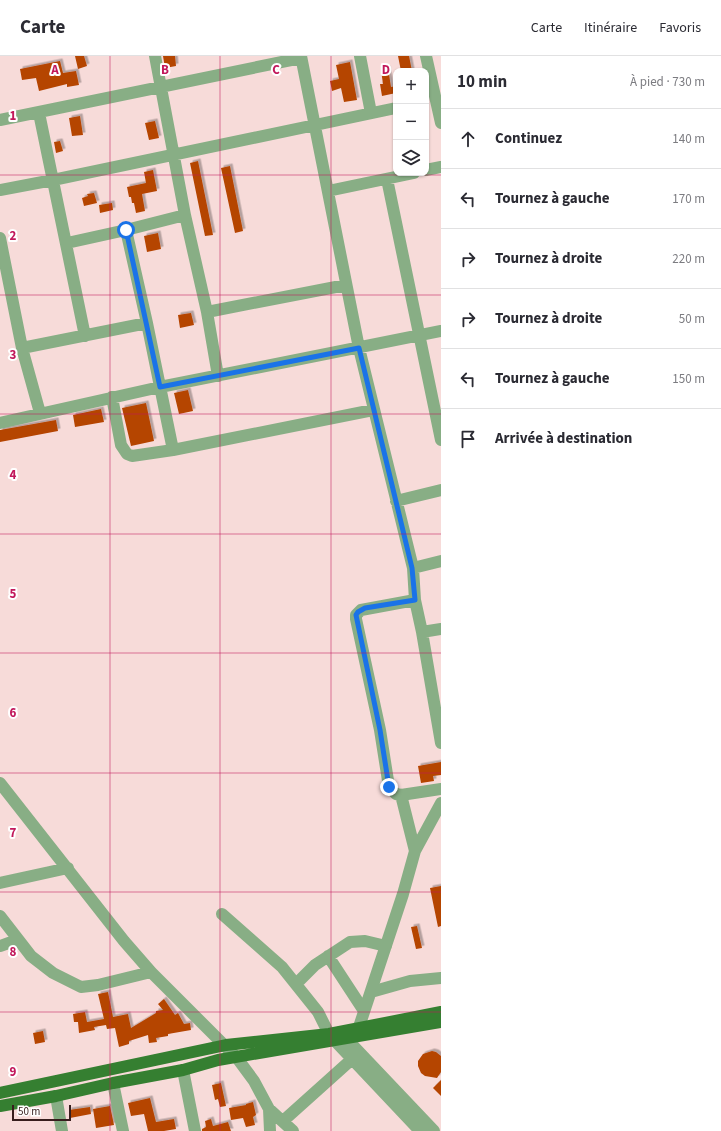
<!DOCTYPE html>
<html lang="fr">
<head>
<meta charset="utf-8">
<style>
	body { margin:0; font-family:"Source Sans 3",sans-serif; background:#f7f7f7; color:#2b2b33 }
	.controls { position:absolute; right:12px; top:12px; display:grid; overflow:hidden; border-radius:8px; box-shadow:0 1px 3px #0004 }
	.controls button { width:36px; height:36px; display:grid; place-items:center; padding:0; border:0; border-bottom:1px solid #e1e1e2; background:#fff; color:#2b2b33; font:20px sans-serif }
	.scale { position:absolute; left:12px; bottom:10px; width:59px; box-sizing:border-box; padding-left:4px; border:2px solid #371e1d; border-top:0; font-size:11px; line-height:14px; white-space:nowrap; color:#371e1d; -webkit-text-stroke:3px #fff; paint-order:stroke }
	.stop { position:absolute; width:12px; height:12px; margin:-9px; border:3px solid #1a73e8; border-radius:50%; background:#fff }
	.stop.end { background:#1a73e8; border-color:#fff; box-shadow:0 1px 4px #0008 }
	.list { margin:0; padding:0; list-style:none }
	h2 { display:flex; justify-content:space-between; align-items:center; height:52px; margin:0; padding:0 16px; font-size:17px }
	h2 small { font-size:13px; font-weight:400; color:#7c7c81 }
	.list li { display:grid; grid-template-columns:26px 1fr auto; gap:12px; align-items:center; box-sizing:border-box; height:60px; padding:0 16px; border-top:1px solid #e1e1e2 }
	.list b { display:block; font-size:15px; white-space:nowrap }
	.list em { font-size:13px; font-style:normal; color:#7c7c81 }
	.icon { flex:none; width:22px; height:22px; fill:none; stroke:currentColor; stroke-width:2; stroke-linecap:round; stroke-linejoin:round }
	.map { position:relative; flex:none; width:441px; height:1075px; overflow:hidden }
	header { display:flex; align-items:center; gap:24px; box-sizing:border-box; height:56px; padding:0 20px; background:#fff; border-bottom:1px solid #e1e1e2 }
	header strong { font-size:19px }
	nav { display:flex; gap:22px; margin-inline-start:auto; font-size:14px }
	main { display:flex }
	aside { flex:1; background:#fff }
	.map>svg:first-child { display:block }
</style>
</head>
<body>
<header>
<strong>Carte</strong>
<nav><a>Carte</a><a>Itinéraire</a><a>Favoris</a></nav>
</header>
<main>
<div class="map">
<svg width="441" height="1075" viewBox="0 0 441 1075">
	<defs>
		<filter id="shadow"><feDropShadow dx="2.5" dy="-2.5" stdDeviation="0" flood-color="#0004"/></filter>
	</defs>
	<rect width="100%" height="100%" fill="#f7dbd9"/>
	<path fill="#b54404" filter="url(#shadow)" d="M75 0H84L87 10 78 13Z
		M163 0H175L176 10 165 12Z
		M398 0H409L412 15H401Z
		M60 5 63 17 76 15 79 29 67 31V28L39 35 36 22 22 24 20 13Z
		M350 6 357 44 344 46 341 32 332 35 330 25 339 23 336 9Z
		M388 12 391 31 396 30V37L382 40 380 28H383L381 14Z
		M80 60 83 79 72 80 69 62Z
		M155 65 159 82 149 84 145 67Z
		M60 85 63 95 56 97 54 86Z
		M198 105 213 179 205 180 190 107Z
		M230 110 243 175 235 177 221 112Z
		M153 114 157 135 142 138 145 155 136 157 134 147H132L131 141H129L127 131 146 127 144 116Z
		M94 137 97 147 84 150 82 142 88 140 87 138Z
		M112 147 113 154 100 157 99 149Z
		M158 177 161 193 147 196 144 180Z
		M191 257 194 269 180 272 178 259Z
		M188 334 193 355 179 358 174 337Z
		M146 347 154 385 131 390 122 352Z
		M101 353 104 366 75 371 73 359Z
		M56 364 58 375 0 386V374Z
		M441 706V719L433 720 434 725 421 727 418 710Z
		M441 830V870L438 871 430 832Z
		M417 870 422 892 416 893 411 871Z
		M108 936 113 961 128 958 131 972 156 957V955L163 954 158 948 164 943 175 959 178 957 184 968 190 967 191 974 168 978V980L156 982 157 986 149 987 148 979 129 985V988L119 991 115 972 107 973 106 969 94 971 95 974 79 977 78 966H74L73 958 85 956 87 966 104 963 98 938Z
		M43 975 45 986 35 988 33 977Z
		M432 995 436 996 441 1000V1016L437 1022 425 1020 421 1017 418 1010V1005L423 998Z
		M441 1024V1040L433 1032Z
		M221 1027 226 1050 220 1051 218 1043 215 1044 212 1029Z
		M150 1042 156 1066 174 1063 176 1073 164 1075H148L144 1058 131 1060 128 1047Z
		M253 1046 256 1059 253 1061 255 1069 246 1071 243 1062 231 1064 229 1052 246 1049V1048Z
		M110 1050 114 1069 96 1072 93 1053Z
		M90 1051 91 1058 70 1062 69 1054Z
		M211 1063 213 1070 228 1066 231 1075H202V1073L206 1071 205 1065Z"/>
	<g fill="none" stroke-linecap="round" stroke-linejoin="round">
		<path stroke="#88ae85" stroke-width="12" d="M155 0 185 159 207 256 218 320
			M301 0 359 292 413 512 415 544 422 576 441 687
			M360 0 371 57
			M426 0 441 67
			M39 57 85 280
			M0 64 301 2
			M426 114 441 111
			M387 123 441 384
			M0 134 53 124 396 52
			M328 135 414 117
			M126 174 147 267 173 394
			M0 182 22 292 40 357
			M67 187 126 174 185 159
			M207 256 346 229
			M22 292 147 267
			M112 341 121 389 127 398 132 400 173 394 373 354
			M0 367 160 331 441 275
			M396 445 441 434
			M413 512 441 505
			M415 544 361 554 356 559V563L380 674 389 731 396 738 401 739 441 733
			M422 576 441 573
			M0 727 124 885 151 916 237 1002 254 1025 269 1053 293 1075
			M401 739 415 795
			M0 827 68 812
			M222 858 282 911 318 956 329 978 335 985 420 1075
			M0 860 31 900 53 917 81 931 98 929 151 916
			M0 890 17 884
			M328 900 364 955
			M296 928 315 909 350 886 365 885 386 890
			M371 936 410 925 441 922
			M359 971 403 838 415 795 441 747
			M340 976 434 1075
			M183 1014 195 1075
			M113 1027 123 1075
			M56 1040 62 1075
			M269 1053 270 1075
			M283 1065 351 1004"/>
		<path stroke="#357f31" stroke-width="12" d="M0 1037 226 989 329 978 441 956
			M0 1050 56 1040 113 1027 183 1014 218 1004 441 966"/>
	</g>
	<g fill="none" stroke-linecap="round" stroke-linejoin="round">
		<path stroke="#1a73e8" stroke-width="5" d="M126 174 160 331 359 292 412 512 415 544 365 552 358 556 356 559 380 674 389 731"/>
	</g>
	<path fill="none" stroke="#c2185b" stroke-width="1" stroke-opacity="0.55" d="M110 0V1075M220 0V1075M331 0V1075M0 119H441M0 239H441M0 358H441M0 478H441M0 597H441M0 717H441M0 836H441M0 956H441"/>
	<g font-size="13" text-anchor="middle" font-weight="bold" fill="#c2185b" stroke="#fff" stroke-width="4" stroke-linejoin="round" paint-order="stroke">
		<text x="55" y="18">A</text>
		<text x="165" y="18">B</text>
		<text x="276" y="18">C</text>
		<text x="386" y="18">D</text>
		<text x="13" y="64">1</text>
		<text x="13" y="184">2</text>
		<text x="13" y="303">3</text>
		<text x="13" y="423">4</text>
		<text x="13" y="542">5</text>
		<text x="13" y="661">6</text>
		<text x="13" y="781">7</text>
		<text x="13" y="900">8</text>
		<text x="13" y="1020">9</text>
	</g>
</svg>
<div class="controls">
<button>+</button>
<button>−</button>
<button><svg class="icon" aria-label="layers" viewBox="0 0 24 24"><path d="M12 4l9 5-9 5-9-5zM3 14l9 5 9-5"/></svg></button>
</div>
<div class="scale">50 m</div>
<div class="stop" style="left:126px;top:174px"></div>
<div class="stop end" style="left:389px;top:731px"></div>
</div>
<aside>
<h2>10 min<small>À pied · 730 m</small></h2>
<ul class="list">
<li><svg class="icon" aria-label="ahead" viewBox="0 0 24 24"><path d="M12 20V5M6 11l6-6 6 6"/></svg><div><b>Continuez</b></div><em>140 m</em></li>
<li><svg class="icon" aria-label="left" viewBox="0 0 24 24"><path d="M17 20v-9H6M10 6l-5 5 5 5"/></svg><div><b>Tournez à gauche</b></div><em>170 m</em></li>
<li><svg class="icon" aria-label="right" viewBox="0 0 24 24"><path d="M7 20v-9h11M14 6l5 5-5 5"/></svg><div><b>Tournez à droite</b></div><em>220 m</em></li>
<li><svg class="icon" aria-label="right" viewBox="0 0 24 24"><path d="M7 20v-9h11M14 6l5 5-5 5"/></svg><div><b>Tournez à droite</b></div><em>50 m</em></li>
<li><svg class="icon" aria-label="left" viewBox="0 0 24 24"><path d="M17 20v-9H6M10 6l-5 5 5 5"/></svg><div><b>Tournez à gauche</b></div><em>150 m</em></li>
<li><svg class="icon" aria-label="arrive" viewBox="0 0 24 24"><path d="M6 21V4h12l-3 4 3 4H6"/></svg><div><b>Arrivée à destination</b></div></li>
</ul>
</aside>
</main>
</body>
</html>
